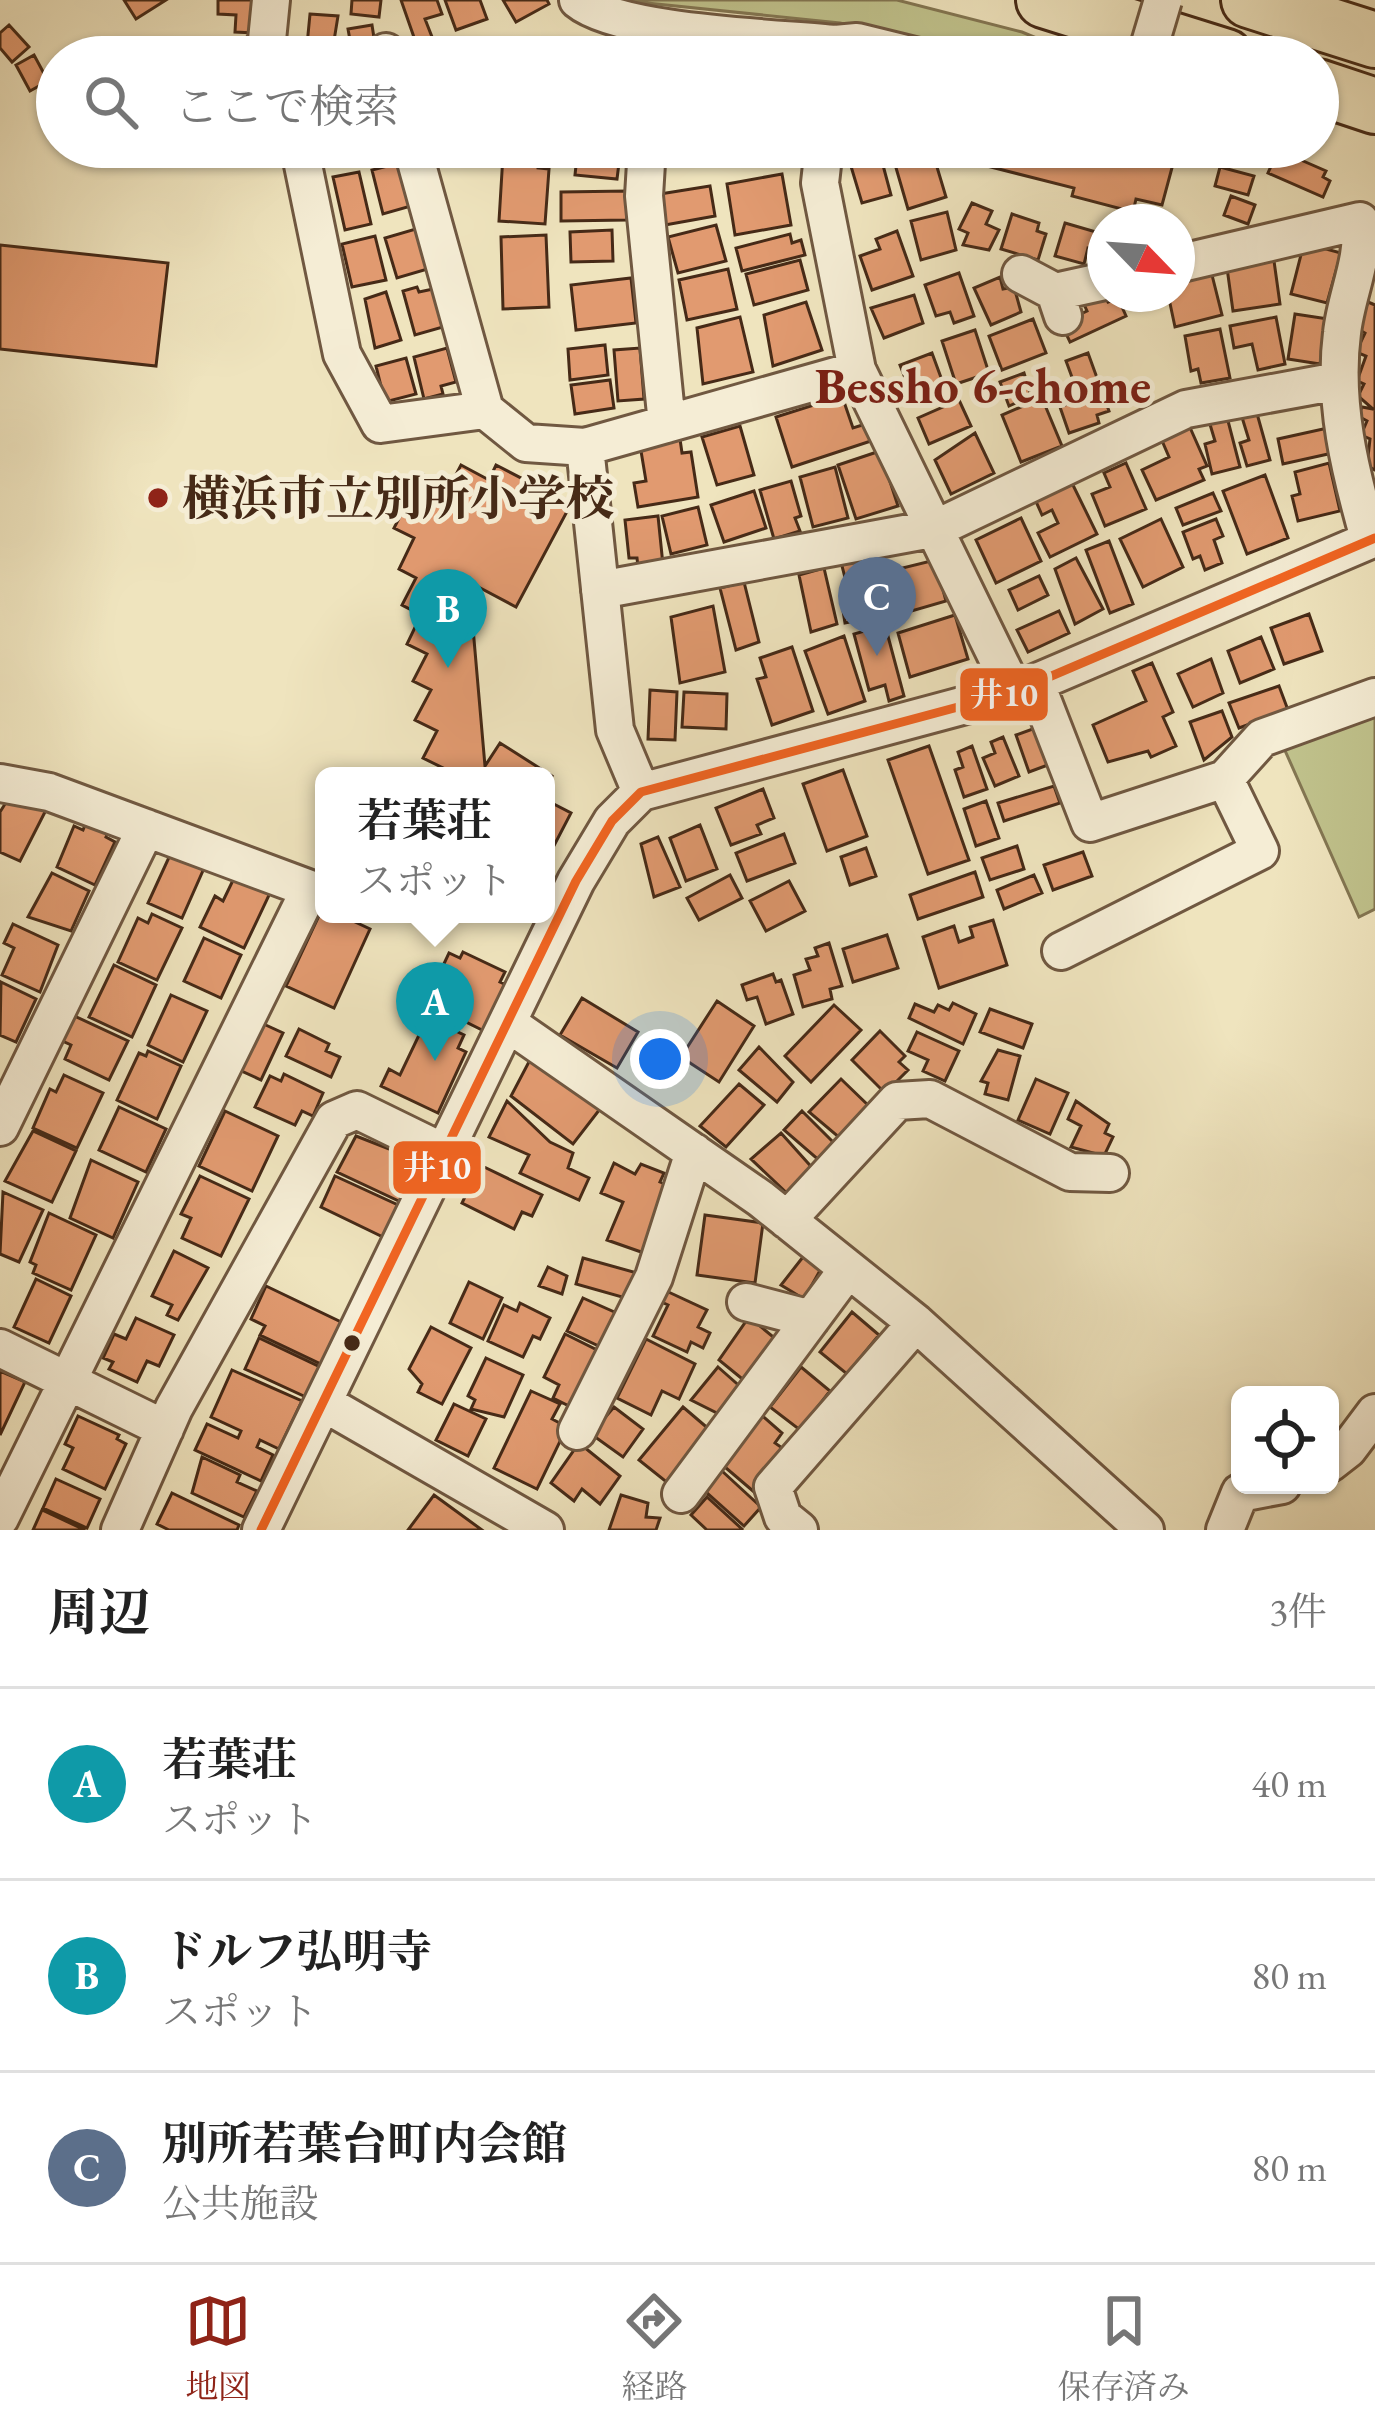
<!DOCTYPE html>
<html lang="ja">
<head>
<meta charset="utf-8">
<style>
	body { margin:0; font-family:"EB Garamond","Noto Serif JP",serif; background:#f2f2f2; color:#222 }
	.controls { position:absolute; right:36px; bottom:36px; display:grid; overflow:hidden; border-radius:18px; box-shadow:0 3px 9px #0004 }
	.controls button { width:108px; height:108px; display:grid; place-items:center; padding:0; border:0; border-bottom:3px solid #e0e0e0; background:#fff; color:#222; font:60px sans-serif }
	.compass { position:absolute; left:1087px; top:204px; width:108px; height:108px; border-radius:50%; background:#fff; box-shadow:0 3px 9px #0004; rotate:115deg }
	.you { position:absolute; left:660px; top:1059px; width:42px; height:42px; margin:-30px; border:9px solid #fff; border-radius:50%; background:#1a73e8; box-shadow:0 0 0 18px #1a73e833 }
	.badge { display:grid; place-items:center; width:78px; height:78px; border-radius:50%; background:#8f2418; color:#fff; font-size:39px; font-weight:700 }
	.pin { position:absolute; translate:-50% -99px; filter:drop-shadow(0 3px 6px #0008) }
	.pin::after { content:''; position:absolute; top:63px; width:42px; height:36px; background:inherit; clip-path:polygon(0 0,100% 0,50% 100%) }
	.popup { position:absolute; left:315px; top:767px; width:240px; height:156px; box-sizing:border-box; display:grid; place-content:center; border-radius:18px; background:#fff; filter:drop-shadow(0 3px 9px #0005); font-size:39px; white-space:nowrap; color:#767676 }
	.popup b { font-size:45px; color:#222 }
	.popup::after { content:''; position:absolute; left:50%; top:100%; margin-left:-24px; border:24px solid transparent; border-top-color:#fff }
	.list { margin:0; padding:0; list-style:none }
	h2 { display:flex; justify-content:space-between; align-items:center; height:156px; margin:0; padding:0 48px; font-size:51px }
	h2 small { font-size:39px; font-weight:400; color:#767676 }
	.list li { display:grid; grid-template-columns:78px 1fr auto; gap:36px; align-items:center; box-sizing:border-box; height:192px; padding:0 48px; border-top:3px solid #e0e0e0 }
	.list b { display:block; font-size:45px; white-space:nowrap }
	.list p { margin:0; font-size:39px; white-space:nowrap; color:#767676 }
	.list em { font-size:39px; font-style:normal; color:#767676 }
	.icon { flex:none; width:66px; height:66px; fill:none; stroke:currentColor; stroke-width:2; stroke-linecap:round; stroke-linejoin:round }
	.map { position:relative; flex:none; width:1375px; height:1530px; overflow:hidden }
	.search { position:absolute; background:#fff; box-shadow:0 3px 9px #0004; left:36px; right:36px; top:36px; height:132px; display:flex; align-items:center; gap:30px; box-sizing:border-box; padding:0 42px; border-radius:66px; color:#767676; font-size:45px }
	.sheet { height:732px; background:#fff }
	nav { display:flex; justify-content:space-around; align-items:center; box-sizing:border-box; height:168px; border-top:3px solid #e0e0e0; background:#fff; font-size:33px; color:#767676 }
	nav a { display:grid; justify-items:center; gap:6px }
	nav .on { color:#8f2418 }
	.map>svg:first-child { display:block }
</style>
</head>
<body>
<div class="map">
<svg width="1375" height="1530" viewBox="0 0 1375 1530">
	<rect width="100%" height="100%" fill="#efe4be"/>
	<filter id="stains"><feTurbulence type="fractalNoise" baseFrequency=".00167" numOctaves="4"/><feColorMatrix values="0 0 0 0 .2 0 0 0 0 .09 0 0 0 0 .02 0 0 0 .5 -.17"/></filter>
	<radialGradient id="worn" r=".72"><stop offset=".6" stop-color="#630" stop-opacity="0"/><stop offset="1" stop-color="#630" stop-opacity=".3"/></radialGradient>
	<path fill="#c0c28c" stroke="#837652" stroke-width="3" d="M618 0H897L1022 32 1082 57H981L840 23Z
		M1375 705V909L1359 917 1283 746Z"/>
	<path fill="#e19a70" stroke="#462a17" stroke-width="3" d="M124 0H166L136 19Z
		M218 0H255L254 33 235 32 236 15 218 14Z
		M352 0H381L379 17 351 14Z
		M401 0H437L442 14 425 19 432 37 416 43Z
		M445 0H480L487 19 456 30Z
		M503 0H547L549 4 516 22Z
		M310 14 338 16 333 47 307 45Z
		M9 25 29 47 12 62 0 48V33Z
		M372 25 377 57H353L348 29Z
		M591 38 637 43 635 57H589Z
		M34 55 48 81 30 91 16 65Z
		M578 147H621L617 179 575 175Z
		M673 147H719L718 160 672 156Z
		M745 147H787L786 163 744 161Z
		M916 147H931L946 197 908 209 892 154Z
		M954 147H1154L1151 158 1173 164 1162 205 1136 199 1133 212 1072 196 1074 188 951 157Z
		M1215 147H1249L1245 164 1213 157Z
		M1278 150 1326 171 1323 177 1330 181 1323 197 1268 173Z
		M880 154 891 195 862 203 850 163Z
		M503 155 538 157V168L549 169 545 224 499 221Z
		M399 163 411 206 383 214 372 170Z
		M1220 167 1254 176 1248 195 1215 186Z
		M359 172 371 224 345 230 333 177Z
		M782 174 791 225 735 235 727 184Z
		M710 186 715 216 665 225 660 194Z
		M627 191V220L561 221V192Z
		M1231 196 1255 205 1248 224 1224 215Z
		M972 203 992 211 986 224 999 230 989 250 963 245 968 233 959 229Z
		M947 212 956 250 921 260 911 221Z
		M1012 214 1039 223 1037 231 1046 234 1038 260 1001 249Z
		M1065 223 1103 234 1098 250 1088 248 1084 264 1055 256Z
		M716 225 726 261 678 273 668 237Z
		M419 228 431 268 397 278 385 238Z
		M612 230 613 261 571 262 570 232Z
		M897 231 913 276 872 290 860 256 880 249 876 239Z
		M790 234 792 243 801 240 805 255 742 271 736 248Z
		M546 235 549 307 503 309 501 237Z
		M375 236 386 280 352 287 342 244Z
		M1304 243 1341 253 1327 303 1291 294Z
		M0 245 168 263 156 366 0 349Z
		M800 260 808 290 754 305 746 274Z
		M1274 261 1280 304 1233 311 1227 268Z
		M728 269 737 309 687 320 679 280Z
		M1211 271 1222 315 1175 327 1168 294H1177V279Z
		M959 273 974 316 954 323 950 312 936 316 925 285Z
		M1000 277 1003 289 1014 287 1021 312 991 325 974 288Z
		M631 278 636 323 576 330 571 285Z
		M417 287 419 292 433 289 443 327 415 335 403 291Z
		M386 292 401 340 375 348 365 299Z
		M1103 293 1108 302 1118 298 1126 316 1070 342 1061 323 1087 311 1083 302Z
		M914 295 923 323 884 338 871 308Z
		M806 302 822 350 773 366 764 315Z
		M1368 302 1375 305V470L1367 466 1370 439 1361 435 1367 421 1358 416 1362 407 1373 409 1358 396 1364 384 1357 381 1366 356 1356 352 1365 333 1358 329Z
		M1295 314 1328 319 1320 364 1288 359Z
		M740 317 753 372 703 384 697 328Z
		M1276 317 1285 364 1258 370 1252 344 1234 348 1230 326Z
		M1033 319 1046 353 1002 370 989 336Z
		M1220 329 1230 378 1201 383 1198 369 1191 371 1185 336Z
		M975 330 989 373 956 384 942 341Z
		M605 345 608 375 570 380 568 349Z
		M447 348 456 382 441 386 443 394 424 399 414 357Z
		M640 348 644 399 618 401 614 350Z
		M932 353 947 394 916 406 900 365Z
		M1088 353 1109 411 1097 415 1099 423 1069 433 1060 407 1080 399 1066 361Z
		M406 358 416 394 385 402 376 366Z
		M1024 373 1031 396 1009 406 1000 382Z
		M610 380 614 408 575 414 571 385Z
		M842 396 853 428 869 423 874 440 792 467 776 417Z
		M1042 398 1062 446 1021 462 1002 415Z
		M959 400 971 426 929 444 918 418Z
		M1256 410 1270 460 1247 466 1240 443 1249 440 1241 414Z
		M1227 417 1240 467 1212 474 1205 444 1215 441 1209 421Z
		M1188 423 1207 466 1199 469 1204 480 1156 500 1142 470 1169 457 1160 436Z
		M740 426 754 475 717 485 702 437Z
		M1332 427 1337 452 1283 464 1278 439Z
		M975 433 994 473 951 494 935 460Z
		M680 439 682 453 691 452 698 497 638 507 634 483 646 481 640 445Z
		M880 451 898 506 856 519 838 465Z
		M1126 463 1146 509 1105 526 1092 494 1110 487 1104 473Z
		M1329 463 1340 511 1298 521 1292 496 1300 494 1295 472Z
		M461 465 489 480 496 465 571 504 516 607 469 582 485 766 500 743 552 776 546 788V776H439L443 768 423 758 437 731 415 720 431 690 413 681 427 654 407 644 421 615 402 605 416 578 399 569 414 538 394 528 422 474 449 488Z
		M835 467 848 518 813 527 800 477Z
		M1265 475 1288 538 1247 554 1223 491Z
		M1070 479 1097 534 1050 557 1038 533 1058 523 1052 510 1042 515 1034 497Z
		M791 481 801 516 795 518 800 531 774 539 760 490Z
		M754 491 766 528 724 542 711 505Z
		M1213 493 1221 511 1183 525 1176 508Z
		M698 507 707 545 671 554 662 516Z
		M658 516 663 565 638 567 637 558H629L625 520Z
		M1021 518 1041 561 996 583 976 540Z
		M1161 519 1183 567 1143 587 1120 539Z
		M1216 519 1223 536 1214 540 1222 563 1205 570 1200 556 1193 559 1183 532Z
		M1109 541 1133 604 1110 613 1086 550Z
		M862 557 874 617 845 623 841 598 850 597 841 562Z
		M1076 558 1103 609 1075 624 1055 569Z
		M935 560 946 601 891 617 878 574Z
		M824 568 837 624 811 632 799 575Z
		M1039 576 1048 595 1018 610 1009 590Z
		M744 582 759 642 736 650 720 588Z
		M713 606 725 672 680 683 671 617Z
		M1059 611 1069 633 1028 652 1017 630Z
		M1309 614 1322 651 1284 664 1271 628Z
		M955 615 968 659 910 677 898 633Z
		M885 625 904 696 889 701 885 685 869 690 854 634Z
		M844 636 865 701 828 714 805 651Z
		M1261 637 1274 669 1240 683 1228 651Z
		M792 647 813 711 772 725 757 679 766 677 760 658Z
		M1211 659 1223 693 1193 707 1178 674Z
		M1152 663 1173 712 1163 717 1176 746 1151 757 1148 751 1108 762 1093 725 1146 701 1133 671Z
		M1279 686 1288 710 1239 728 1229 703Z
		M650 690 677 692 675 740 648 739Z
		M684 692 727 694 726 729 682 727Z
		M1222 711 1232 737 1204 760 1190 722Z
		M1041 726 1053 763 1029 772 1016 735Z
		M1003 737 1019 776 995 786 983 758 995 753 991 742Z
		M929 746 969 860 928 874 888 760Z
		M972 746 987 789 964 797 955 770 963 767 958 752Z
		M843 770 867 836 827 851 803 784Z
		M1054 786 1060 803 1004 821 998 803Z
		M763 789 774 818 757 825 761 834 731 845 716 808Z
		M10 796 46 810 20 861 0 852V812Z
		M546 800 571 813 546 861Z
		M986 801 999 838 976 846 964 809Z
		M88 818 110 828 106 837 115 842 95 885 57 867 74 826 83 830Z
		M700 825 717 869 686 881 670 838Z
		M784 834 795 863 747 881 736 853Z
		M658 837 680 887 654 897 641 844Z
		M176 842 209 857 182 918 148 903Z
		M1017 846 1024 869 990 880 982 858Z
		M866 848 876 876 850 885 841 857Z
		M1083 852 1092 876 1053 890 1044 865Z
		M975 872 983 897 918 919 910 895Z
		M52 873 89 891 71 931 28 917Z
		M236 874 271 891 244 948 200 927 215 896 223 901Z
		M730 875 742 898 699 920 687 898Z
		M1034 875 1042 893 1004 909 997 890Z
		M789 881 805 911 766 931 750 901Z
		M323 907 324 914H338L370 929 334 1008 286 986Z
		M152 914 182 928 157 980 118 962 138 918 148 923Z
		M993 920 1007 965 939 988 923 937 954 926 959 942 973 937 970 927Z
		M13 924 58 945 40 992 2 975 14 948 4 943Z
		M887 935 898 968 853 982 843 949Z
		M204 938 241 955 221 998 184 981Z
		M829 943 842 986 830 989 832 999 803 1007 794 975 810 970 806 959 818 956 815 948Z
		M463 952 505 972 500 982 507 985 484 1031 426 1002 449 953 460 958Z
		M114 965 156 985 132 1037 89 1017Z
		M773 974 776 982 781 980 793 1014 766 1024 757 997 747 1000 742 985Z
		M1 982 36 999 16 1042 0 1035Z
		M171 995 207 1011 183 1062 148 1045Z
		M582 998 638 1032 617 1068 560 1035Z
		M717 1001 754 1026 719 1082 681 1057Z
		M953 1003 976 1014 963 1044 909 1018 915 1004 934 1012 938 1005 949 1010Z
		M834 1005 861 1030 811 1082 785 1056Z
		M425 1007 439 1013 435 1021 464 1035 458 1048 466 1052 438 1113 381 1086 389 1069 400 1075 421 1031 414 1028Z
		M990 1009 1032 1024 1023 1048 980 1032Z
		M68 1013 128 1041 109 1080 65 1059 71 1045 56 1038Z
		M257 1021 283 1033 261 1080 235 1068Z
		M299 1029 329 1044 326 1051 340 1057 331 1077 286 1056Z
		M880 1031 905 1056 899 1062 908 1070 885 1093 852 1060Z
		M917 1032 959 1051 945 1081 923 1071 928 1060 908 1051Z
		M759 1047 793 1082 777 1102 739 1070Z
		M998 1050 1020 1056 1008 1100 985 1094 988 1083 981 1081Z
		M148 1051 181 1066 157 1119 117 1100 139 1053 146 1056Z
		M532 1056 600 1109 573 1144 511 1096Z
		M284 1074 323 1093 313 1116 302 1111 295 1125 255 1107 270 1076 281 1081Z
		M64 1075 103 1093 77 1148 33 1128 50 1089 56 1092Z
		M841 1079 871 1108 841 1139 809 1112Z
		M1036 1079 1068 1093 1050 1134 1018 1120Z
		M739 1084 764 1105 726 1147 700 1126Z
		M507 1101 550 1142 573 1153 568 1168 589 1178 579 1200 520 1173 529 1155 489 1137Z
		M1076 1101 1109 1124 1105 1133 1113 1137 1104 1156 1071 1147 1081 1126 1068 1119Z
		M119 1107 166 1129 146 1172 99 1150Z
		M225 1111 278 1136 252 1191 199 1166Z
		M802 1111 837 1146 821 1162 784 1130Z
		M33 1131 76 1151 52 1202 5 1181Z
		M781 1133 816 1172 791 1197 751 1159Z
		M356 1136 420 1161 403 1203 337 1172Z
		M91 1160 138 1182 113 1238 70 1218Z
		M614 1163 635 1174 641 1164 664 1173 660 1182 668 1185 644 1253 607 1240 623 1202 601 1193Z
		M480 1165 542 1195 532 1216 522 1212 514 1229 462 1203Z
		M200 1176 249 1199 221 1256 182 1238 191 1218 181 1214Z
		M335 1176 398 1205 383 1237 321 1207Z
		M3 1192 43 1210 19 1262 0 1254Z
		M49 1213 96 1235 71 1290 33 1273 36 1265 30 1262Z
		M705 1215 763 1223 755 1283 697 1275Z
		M174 1251 208 1268 178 1320 167 1315 172 1305 152 1296Z
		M803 1257 822 1267 804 1299 781 1285Z
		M583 1258 637 1273 629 1299 576 1284Z
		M548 1267 567 1276 562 1294 539 1286Z
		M36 1279 71 1296 49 1343 14 1327Z
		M469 1282 502 1298 483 1339 450 1323Z
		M266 1286 341 1322 321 1364 260 1335 265 1326 251 1319Z
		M662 1289 707 1310 698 1327 710 1333 703 1348 691 1342 687 1352 653 1336 668 1305 657 1300Z
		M583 1298 621 1315 605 1349 567 1331Z
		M520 1303 550 1318 540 1339 533 1336 523 1357 488 1341 504 1305 517 1311Z
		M852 1312 879 1335 847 1374 820 1352Z
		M749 1317 783 1345 751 1386 719 1360Z
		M136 1318 174 1335 159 1366 147 1361 137 1382 109 1369 113 1362 103 1358 114 1334 126 1339Z
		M431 1327 471 1348 442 1404 418 1392 422 1384 409 1369Z
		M565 1334 603 1353 575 1409 553 1398 559 1385 544 1377Z
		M259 1338 320 1367 306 1397 245 1369Z
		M646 1339 695 1364 679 1399 662 1391 651 1415 617 1398Z
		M486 1358 523 1375 504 1417 471 1409 475 1400 468 1396Z
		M718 1367 744 1390 725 1417 691 1400Z
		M801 1367 830 1391 800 1430 770 1407Z
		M232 1370 302 1401 279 1449 260 1440 257 1447 273 1455 261 1481 195 1450 207 1424 238 1438 241 1431 211 1417Z
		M0 1371 25 1382 0 1435Z
		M531 1391 560 1404 552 1419 567 1427 537 1489 494 1468Z
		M454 1404 486 1419 468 1456 436 1440Z
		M614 1407 643 1429 623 1457 591 1434Z
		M683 1407 717 1436 674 1488 639 1460Z
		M759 1413 782 1433 775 1443 785 1450 753 1491 719 1462Z
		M78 1416 119 1435 117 1439 126 1444 105 1489 63 1469 73 1448 65 1444Z
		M579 1443 620 1476 600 1504 582 1489 574 1501 551 1483Z
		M202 1457 240 1475 237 1482 257 1491 244 1517 192 1493Z
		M722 1471 761 1507 744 1526 705 1491Z
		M56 1479 100 1499 87 1528 43 1508Z
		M172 1493 239 1525 237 1530H169L157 1524Z
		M434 1495 482 1530H408Z
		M621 1495 648 1503 646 1517 660 1518 656 1530H609Z
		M707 1497 742 1529 741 1530H707L691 1515Z
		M42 1510 85 1530H33Z"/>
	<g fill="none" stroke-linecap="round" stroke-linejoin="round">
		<defs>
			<path id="minor" d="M578 0C619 34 777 38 835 44L834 57
				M835 44 857 42 918 57
				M386 52 388 57
				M259 57 267 40 271 0
				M292 147 301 155 342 354 380 424 485 410
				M412 147 485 410 526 443 585 447 857 370
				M647 147 644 196 667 424
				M824 147 820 183 857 370 1014 692
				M1177 264 1360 221C1365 259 1346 295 1342 333 1333 403 1350 471 1369 538
				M1021 274 1055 292 1063 316
				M1055 292 1105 281
				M585 447 615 730 641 792
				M600 590 937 528 1186 409 1338 381
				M1036 684 1090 823 1225 779 1262 738 1375 697
				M0 783 49 792 310 889 0 1518
				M1061 951 1260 851 1225 779
				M509 1024 761 1199 916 1323 1145 1530
				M0 1127 146 828
				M787 1220 897 1101 930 1099 1070 1172 1110 1173
				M746 1302 811 1319
				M0 1348 165 1429
				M324 1403 545 1530
				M577 1431 654 1277 694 1152
				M1330 1463 1348 1449 1375 1413
				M681 1494 848 1269
				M120 1530 174 1408 334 1120 357 1110 447 1154
				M261 1530 576 881 612 821 641 792 1014 692 1375 538
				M799 1530 783 1517 773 1487 916 1323
				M1225 1530 1240 1493 1282 1485"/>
			<path id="highway" d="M1044 0 1226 57
				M1249 0 1375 40
				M1318 87 1375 106"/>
		</defs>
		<use href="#minor" stroke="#705841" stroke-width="42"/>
		<use href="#highway" stroke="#462a17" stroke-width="60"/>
		<use href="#minor" stroke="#f5edd5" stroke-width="36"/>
		<use href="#highway" stroke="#efe4be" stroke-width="54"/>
		<defs>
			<path id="minor-bridge" d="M1146 57 1163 0"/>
		</defs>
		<use href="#minor-bridge" stroke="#705841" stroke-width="42" stroke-linecap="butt"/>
		<use href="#minor-bridge" stroke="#f5edd5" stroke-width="36"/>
		<defs>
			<path id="bus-1" d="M261 1530 576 881 612 821 641 792 1014 692 1375 538"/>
		</defs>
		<use href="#bus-1" stroke="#f5edd5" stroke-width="18"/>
		<use href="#bus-1" stroke="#f26522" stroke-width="9"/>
	</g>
	<circle fill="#8f2418" stroke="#f5edd5" stroke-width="4.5" cx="158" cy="498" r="12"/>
	<circle fill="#462a17" stroke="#f5edd5" stroke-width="4.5" cx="352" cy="1343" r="10"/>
	<g text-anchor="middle" stroke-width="10" stroke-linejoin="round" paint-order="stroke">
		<g font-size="48" font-weight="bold" fill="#462a17" stroke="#f5edd5" text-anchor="start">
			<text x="182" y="515">横浜市立別所小学校</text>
		</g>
		<g font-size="51" font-weight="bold" fill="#7a1f14" stroke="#f5edd5">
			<text x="983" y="403">Bessho 6-chome</text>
		</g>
	</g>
	<g stroke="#f5edd5" stroke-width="4.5">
		<rect x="958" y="666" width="92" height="57" rx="12" fill="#f26522"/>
		<rect x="391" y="1139" width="92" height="57" rx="12" fill="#f26522"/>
	</g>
	<g font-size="33" text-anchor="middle" font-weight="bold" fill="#fff">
		<text x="1004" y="706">井10</text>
		<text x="437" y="1179">井10</text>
	</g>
	<rect width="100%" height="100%" filter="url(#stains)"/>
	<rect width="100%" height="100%" fill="url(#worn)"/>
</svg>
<div class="controls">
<button><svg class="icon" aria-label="locate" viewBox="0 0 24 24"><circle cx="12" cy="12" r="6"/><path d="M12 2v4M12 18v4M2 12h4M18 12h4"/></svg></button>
</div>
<svg class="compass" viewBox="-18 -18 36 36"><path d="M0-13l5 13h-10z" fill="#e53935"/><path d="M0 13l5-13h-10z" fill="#767676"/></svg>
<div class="you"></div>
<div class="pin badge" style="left:435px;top:1061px;background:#0f9aa8">A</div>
<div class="popup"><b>若葉荘</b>スポット</div>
<div class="pin badge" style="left:448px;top:668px;background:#0f9aa8">B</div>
<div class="pin badge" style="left:877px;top:656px;background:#5c6f8a">C</div>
<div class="search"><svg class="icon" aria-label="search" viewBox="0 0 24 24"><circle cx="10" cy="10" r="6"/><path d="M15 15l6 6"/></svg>ここで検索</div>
</div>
<section class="sheet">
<h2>周辺<small>3件</small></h2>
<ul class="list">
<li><span class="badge" style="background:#0f9aa8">A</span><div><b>若葉荘</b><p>スポット</p></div><em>40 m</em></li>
<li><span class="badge" style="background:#0f9aa8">B</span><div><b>ドルフ弘明寺</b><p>スポット</p></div><em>80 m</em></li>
<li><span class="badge" style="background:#5c6f8a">C</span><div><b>別所若葉台町内会館</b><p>公共施設</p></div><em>80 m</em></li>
</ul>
</section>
<nav>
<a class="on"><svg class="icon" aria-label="map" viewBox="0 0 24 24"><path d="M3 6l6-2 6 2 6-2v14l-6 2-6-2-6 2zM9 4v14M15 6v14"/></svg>地図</a>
<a><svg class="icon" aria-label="directions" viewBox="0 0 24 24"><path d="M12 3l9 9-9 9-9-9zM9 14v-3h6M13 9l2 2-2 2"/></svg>経路</a>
<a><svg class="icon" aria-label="saved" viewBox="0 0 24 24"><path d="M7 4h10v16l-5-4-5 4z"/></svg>保存済み</a>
</nav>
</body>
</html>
